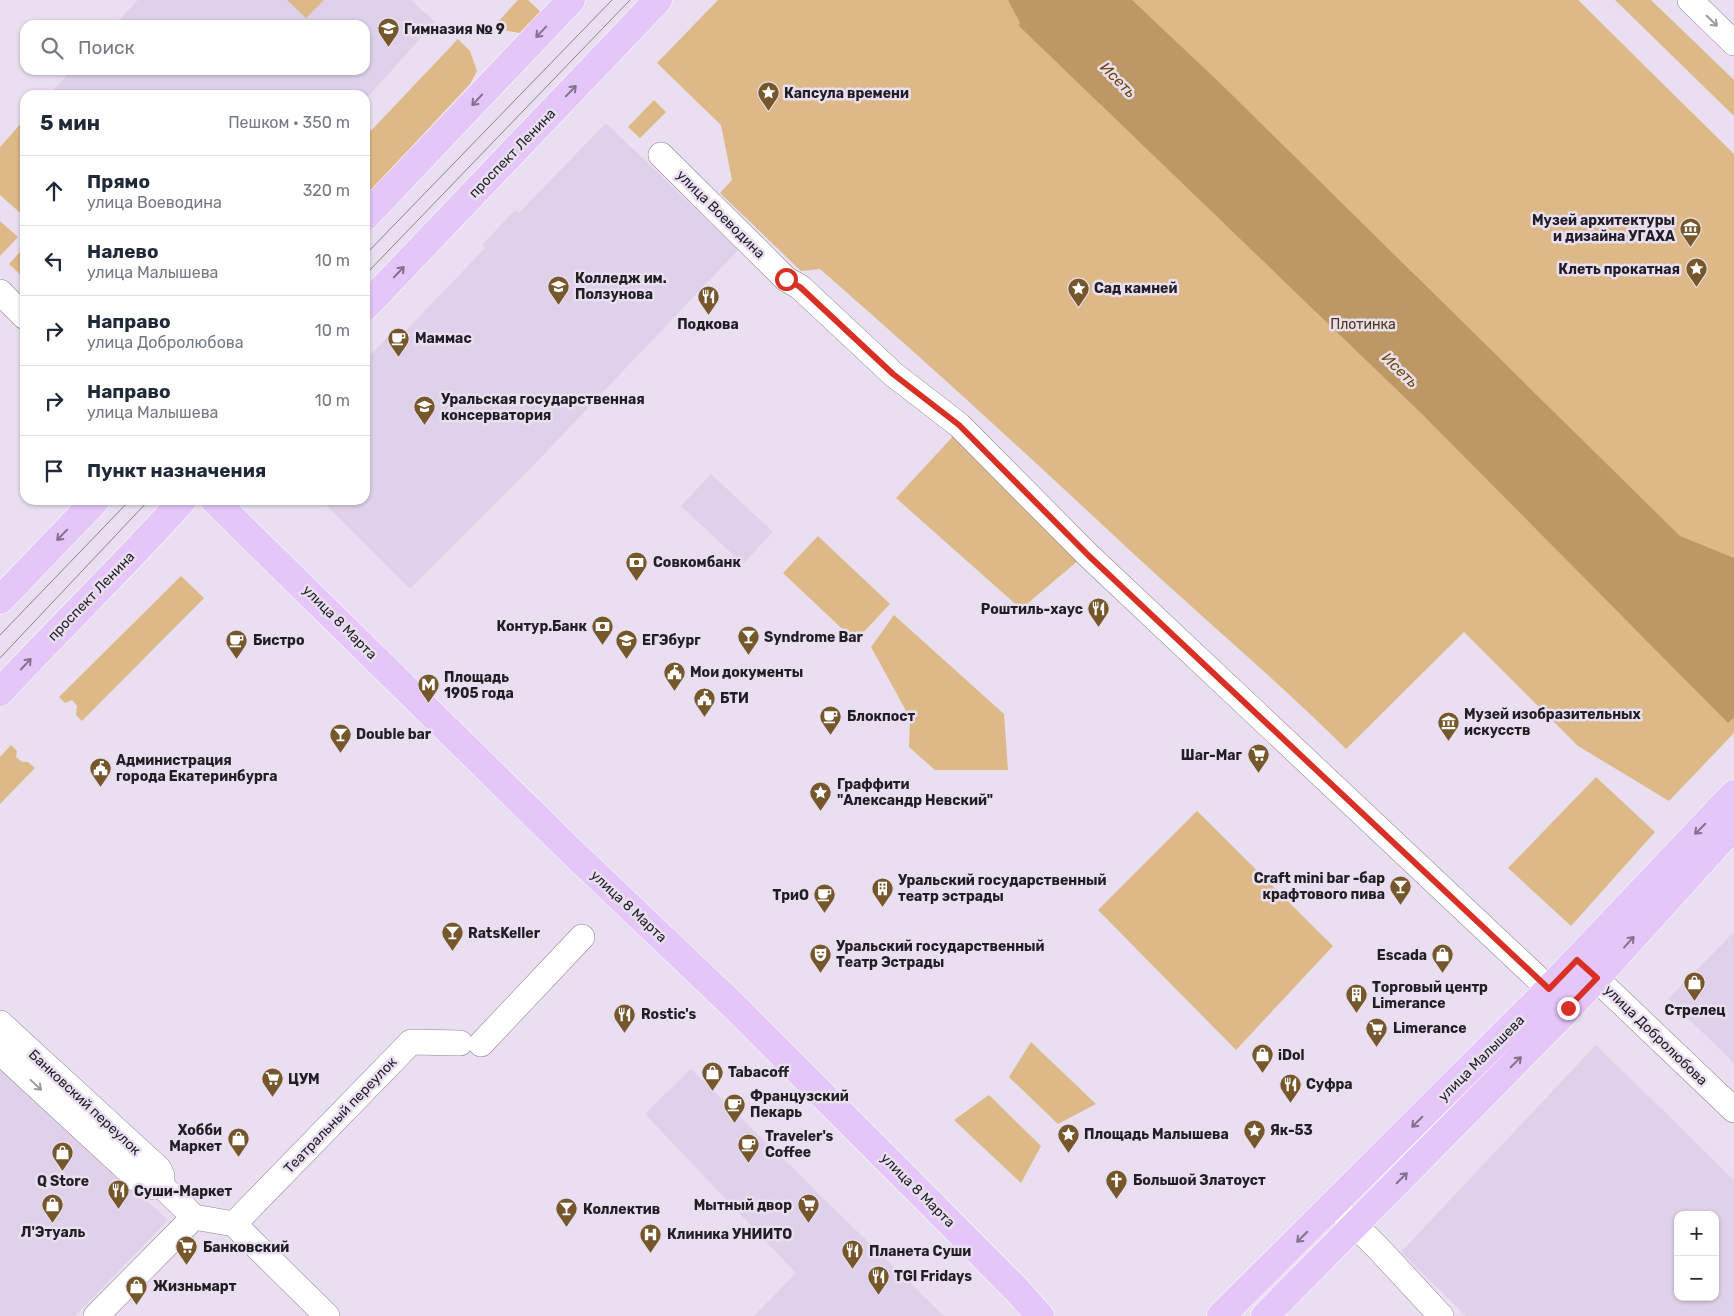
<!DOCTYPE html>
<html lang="ru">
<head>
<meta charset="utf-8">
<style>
	body { margin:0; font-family:Rubik,sans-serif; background:#f2f2f3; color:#1f2937 }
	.controls { position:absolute; right:15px; bottom:15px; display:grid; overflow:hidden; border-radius:10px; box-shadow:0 1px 4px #0004 }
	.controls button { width:45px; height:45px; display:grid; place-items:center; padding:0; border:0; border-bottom:1px solid #e0e1e3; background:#fff; color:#1f2937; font:25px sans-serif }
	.stop { position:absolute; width:15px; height:15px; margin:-11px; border:4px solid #d93025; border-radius:50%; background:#fff }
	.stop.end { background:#d93025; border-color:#fff; box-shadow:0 1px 5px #0008 }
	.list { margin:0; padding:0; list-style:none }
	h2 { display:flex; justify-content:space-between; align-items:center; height:65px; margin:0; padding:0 20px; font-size:21px }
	h2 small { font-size:16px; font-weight:400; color:#747a83 }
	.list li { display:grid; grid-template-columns:32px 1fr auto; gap:15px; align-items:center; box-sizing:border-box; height:70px; padding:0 20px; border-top:1px solid #e0e1e3 }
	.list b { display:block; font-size:19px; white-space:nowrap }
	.list p { margin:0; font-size:16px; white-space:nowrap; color:#747a83 }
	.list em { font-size:16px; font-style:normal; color:#747a83 }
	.icon { flex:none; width:28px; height:28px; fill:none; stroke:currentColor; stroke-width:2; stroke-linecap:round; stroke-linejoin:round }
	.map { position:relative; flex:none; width:1734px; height:1316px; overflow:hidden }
	.search { position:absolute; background:#fff; box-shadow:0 1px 4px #0004; left:20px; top:20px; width:350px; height:55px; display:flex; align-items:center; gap:12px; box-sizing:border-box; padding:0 18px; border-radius:15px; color:#747a83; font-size:19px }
	.panel { position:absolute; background:#fff; box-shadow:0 1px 4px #0004; left:20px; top:90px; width:350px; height:415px; border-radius:15px }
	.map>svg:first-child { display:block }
</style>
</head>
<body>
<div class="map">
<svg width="1734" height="1316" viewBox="0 0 1734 1316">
	<rect width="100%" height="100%" fill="#e9dff0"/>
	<path fill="#ded1e9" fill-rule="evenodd" d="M138 0H411L435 22 365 100V95H49L72 70H365V25H114Z
		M606 123 738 250 529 470 410 589 321 500H365V370L368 368 365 365V360L392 333 398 339 485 248 482 245 515 210 519 213Z
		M711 474 773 532 743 564 681 506Z
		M1734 932V1063L1668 999Z
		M1596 1045 1734 1180V1316H1466L1401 1252ZM1678 1215H1715V1297H1678Z
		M0 1066 168 1220 75 1316H0Z
		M691 1069 944 1316H754L796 1273 645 1114Z"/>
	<path fill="#deb988" d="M287 0H324L306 18Z
		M518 0H528L543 14 530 27 520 33 502 30 495 25Z
		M718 0H1578L1734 154V733L1669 801 1578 746 1464 632 1346 749C1279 682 1206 621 1137 557 1032 459 928 363 820 269L801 271 720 193 732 180 721 125 657 63Z
		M1615 0H1651L1734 80V116Z
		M458 39 470 51 477 71 470 84 365 197V137Z
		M654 100 666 112 640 138 628 127Z
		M25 119V217L0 195V147Z
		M0 221 18 237 0 256Z
		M25 246V279L9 264Z
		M957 432 1080 559 1021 609 896 498Z
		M818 536 890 604 855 641 783 573Z
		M181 576 204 598 82 721 76 715 77 706 72 700 65 703 59 697Z
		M894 615 1004 714 1008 770H935L909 747 910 718 871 647Z
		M11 745 17 751 16 757 22 762H28L35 768 0 804V757Z
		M1596 777 1655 832 1571 926 1508 868Z
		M1197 811 1333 946 1236 1050 1098 910Z
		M1031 1042 1096 1104 1058 1124 1009 1077Z
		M989 1095 1041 1146 1021 1183 954 1120Z"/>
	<path fill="#bd9865" d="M1008 0H1132L1221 84 1680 536 1734 558V719L1733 718 1728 723 1422 414 1019 26 1020 23Z"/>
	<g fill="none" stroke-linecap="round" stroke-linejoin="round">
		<defs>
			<path id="minor" d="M1690 0 1734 43
				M661 155 786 279 800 287 893 374 959 425 1089 556 1549 989
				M0 292 25 317
				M1582 965 1734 1110
				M0 1023 159 1169 162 1176 161 1185 153 1187 144 1185 0 1052
				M481 1044 582 937
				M161 1185 194 1217 234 1224 327 1316
				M1334 1205 1378 1248 1441 1316
				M234 1224 411 1042 460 1043
				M96 1316 194 1217"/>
			<path id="major" d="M365 217 571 0
				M365 307 658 0
				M214 500 569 849 739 1011 1016 1289 1040 1316
				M0 600 96 500
				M0 692C60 627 124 566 183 500
				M1221 1316 1549 989 1734 794
				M1265 1316 1569 1008 1734 826"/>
		</defs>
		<use href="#minor" stroke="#8d8494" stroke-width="26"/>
		<use href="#major" stroke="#fff" stroke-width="29"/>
		<use href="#minor" stroke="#fff" stroke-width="25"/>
		<use href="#major" stroke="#e5c6f9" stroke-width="28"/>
		<path stroke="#89838e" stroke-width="1" d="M365 255 612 0
			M365 275 630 0
			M0 635 130 500
			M0 658 149 500"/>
	</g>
	<defs><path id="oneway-shaft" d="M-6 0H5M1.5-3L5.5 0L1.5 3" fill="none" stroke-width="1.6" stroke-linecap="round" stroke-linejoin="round" transform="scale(1.25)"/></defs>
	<g stroke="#9b9a9c">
		<use href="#oneway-shaft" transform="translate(1712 21) rotate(44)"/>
		<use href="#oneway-shaft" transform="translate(36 1085) rotate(43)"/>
	</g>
	<g stroke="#83728e">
		<use href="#oneway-shaft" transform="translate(541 32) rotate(134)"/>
		<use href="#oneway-shaft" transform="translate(571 91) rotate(-46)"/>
		<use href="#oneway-shaft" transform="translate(477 100) rotate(133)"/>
		<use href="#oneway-shaft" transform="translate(399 272) rotate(-46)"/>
		<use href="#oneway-shaft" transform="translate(62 535) rotate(134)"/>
		<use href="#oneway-shaft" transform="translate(26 664) rotate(-47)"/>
		<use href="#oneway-shaft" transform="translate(1700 829) rotate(135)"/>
		<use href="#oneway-shaft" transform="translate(1629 942) rotate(-48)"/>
		<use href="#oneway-shaft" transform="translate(1516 1062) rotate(-45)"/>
		<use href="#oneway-shaft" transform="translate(1417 1122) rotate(135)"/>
		<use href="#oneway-shaft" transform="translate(1402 1178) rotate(-45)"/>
		<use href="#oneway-shaft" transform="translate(1302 1237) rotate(135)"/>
	</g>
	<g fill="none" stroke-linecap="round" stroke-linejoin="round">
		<path stroke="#d93025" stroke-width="6" d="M786 279 800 287 893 374 959 425 1089 556 1549 989 1577 960 1597 978 1568 1008"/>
	</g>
	<defs>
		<symbol id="school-pin" viewBox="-11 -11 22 30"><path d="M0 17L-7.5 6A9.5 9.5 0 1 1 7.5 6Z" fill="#75572b" stroke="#e9dff0"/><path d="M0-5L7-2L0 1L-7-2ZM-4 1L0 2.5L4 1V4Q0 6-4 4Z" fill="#fff"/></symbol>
		<symbol id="sight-pin" viewBox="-11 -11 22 30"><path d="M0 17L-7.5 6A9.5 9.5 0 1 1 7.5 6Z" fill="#75572b" stroke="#e9dff0"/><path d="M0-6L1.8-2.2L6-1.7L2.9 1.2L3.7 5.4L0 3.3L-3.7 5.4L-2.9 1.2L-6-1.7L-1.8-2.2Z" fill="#fff"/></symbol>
		<symbol id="museum-pin" viewBox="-11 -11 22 30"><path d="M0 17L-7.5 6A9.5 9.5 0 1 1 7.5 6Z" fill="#75572b" stroke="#e9dff0"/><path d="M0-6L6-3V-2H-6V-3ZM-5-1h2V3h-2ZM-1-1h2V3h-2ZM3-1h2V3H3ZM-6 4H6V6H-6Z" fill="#fff"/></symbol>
		<symbol id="university-pin" viewBox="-11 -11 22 30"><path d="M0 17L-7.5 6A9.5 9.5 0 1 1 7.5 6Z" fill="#75572b" stroke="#e9dff0"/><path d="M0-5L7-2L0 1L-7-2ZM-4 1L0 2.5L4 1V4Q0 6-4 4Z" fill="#fff"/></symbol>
		<symbol id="restaurant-pin" viewBox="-11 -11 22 30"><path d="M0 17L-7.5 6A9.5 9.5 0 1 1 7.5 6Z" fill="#75572b" stroke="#e9dff0"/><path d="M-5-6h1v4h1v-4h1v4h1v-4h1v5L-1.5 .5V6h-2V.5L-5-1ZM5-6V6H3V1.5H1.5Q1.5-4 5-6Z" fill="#fff"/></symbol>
		<symbol id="cafe-pin" viewBox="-11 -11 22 30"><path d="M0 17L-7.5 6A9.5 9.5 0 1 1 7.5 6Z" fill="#75572b" stroke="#e9dff0"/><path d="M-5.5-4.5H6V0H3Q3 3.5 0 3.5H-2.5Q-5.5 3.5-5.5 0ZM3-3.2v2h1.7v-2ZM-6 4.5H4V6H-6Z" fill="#fff"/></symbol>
		<symbol id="bank-pin" viewBox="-11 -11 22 30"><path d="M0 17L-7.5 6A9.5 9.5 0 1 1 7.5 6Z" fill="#75572b" stroke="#e9dff0"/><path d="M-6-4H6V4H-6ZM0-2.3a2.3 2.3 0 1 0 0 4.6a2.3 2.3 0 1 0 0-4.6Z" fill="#fff"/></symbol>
		<symbol id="bar-pin" viewBox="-11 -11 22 30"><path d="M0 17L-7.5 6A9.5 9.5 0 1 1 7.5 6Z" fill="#75572b" stroke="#e9dff0"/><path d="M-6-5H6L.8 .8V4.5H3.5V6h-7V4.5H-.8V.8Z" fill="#fff"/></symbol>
		<symbol id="civic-pin" viewBox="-11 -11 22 30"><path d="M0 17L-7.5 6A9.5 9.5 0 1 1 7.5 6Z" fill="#75572b" stroke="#e9dff0"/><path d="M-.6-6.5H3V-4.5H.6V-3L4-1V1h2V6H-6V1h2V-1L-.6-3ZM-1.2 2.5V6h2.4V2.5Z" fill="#fff"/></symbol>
		<symbol id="metro-pin" viewBox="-11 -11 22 30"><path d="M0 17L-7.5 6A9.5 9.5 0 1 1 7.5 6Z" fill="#75572b" stroke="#e9dff0"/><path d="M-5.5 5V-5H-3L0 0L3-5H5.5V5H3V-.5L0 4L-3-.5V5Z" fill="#fff"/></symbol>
		<symbol id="supermarket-pin" viewBox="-11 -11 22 30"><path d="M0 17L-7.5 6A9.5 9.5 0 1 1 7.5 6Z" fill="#75572b" stroke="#e9dff0"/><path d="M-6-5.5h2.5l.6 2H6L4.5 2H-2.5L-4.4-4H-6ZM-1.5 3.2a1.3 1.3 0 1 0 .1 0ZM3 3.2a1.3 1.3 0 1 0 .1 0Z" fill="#fff"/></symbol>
		<symbol id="building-pin" viewBox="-11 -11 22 30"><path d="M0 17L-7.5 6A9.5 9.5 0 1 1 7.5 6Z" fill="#75572b" stroke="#e9dff0"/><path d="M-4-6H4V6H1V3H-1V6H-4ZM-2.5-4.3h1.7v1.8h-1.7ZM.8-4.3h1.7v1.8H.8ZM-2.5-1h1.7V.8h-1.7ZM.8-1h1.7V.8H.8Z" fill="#fff"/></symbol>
		<symbol id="theatre-pin" viewBox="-11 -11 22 30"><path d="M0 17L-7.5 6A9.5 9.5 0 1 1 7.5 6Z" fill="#75572b" stroke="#e9dff0"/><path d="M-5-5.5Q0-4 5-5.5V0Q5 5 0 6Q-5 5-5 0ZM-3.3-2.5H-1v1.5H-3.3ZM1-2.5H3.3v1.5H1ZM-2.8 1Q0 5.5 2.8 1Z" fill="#fff"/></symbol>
		<symbol id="shop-pin" viewBox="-11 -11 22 30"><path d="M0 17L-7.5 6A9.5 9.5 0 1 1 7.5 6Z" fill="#75572b" stroke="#e9dff0"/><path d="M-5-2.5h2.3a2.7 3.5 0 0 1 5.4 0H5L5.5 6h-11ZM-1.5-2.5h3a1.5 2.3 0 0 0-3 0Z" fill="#fff"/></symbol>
		<symbol id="church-pin" viewBox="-11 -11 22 30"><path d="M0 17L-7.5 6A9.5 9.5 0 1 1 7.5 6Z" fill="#75572b" stroke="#e9dff0"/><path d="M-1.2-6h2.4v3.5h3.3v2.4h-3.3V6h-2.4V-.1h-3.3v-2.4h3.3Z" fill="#fff"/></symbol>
		<symbol id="hospital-pin" viewBox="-11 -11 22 30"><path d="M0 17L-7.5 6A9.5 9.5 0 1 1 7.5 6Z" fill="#75572b" stroke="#e9dff0"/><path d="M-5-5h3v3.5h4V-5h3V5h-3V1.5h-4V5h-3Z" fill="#fff"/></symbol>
	</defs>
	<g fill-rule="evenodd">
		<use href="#school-pin" x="376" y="16" width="25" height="34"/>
		<use href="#sight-pin" x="756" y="80" width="25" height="34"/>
		<use href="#museum-pin" x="1678" y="216" width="25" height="34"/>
		<use href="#sight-pin" x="1684" y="256" width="25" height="34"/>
		<use href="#university-pin" x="546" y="274" width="25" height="34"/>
		<use href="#sight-pin" x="1066" y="276" width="25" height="34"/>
		<use href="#restaurant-pin" x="696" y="284" width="25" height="34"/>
		<use href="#cafe-pin" x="386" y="326" width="25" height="34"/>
		<use href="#university-pin" x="412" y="394" width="25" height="34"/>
		<use href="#bank-pin" x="624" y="550" width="25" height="34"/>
		<use href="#restaurant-pin" x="1086" y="596" width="25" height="34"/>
		<use href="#bank-pin" x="590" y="614" width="25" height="34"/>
		<use href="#bar-pin" x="736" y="624" width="25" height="34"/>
		<use href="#cafe-pin" x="224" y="628" width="25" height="34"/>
		<use href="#school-pin" x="614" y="628" width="25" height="34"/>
		<use href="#civic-pin" x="662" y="660" width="25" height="34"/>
		<use href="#metro-pin" x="416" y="672" width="25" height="34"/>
		<use href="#civic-pin" x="692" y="686" width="25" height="34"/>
		<use href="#cafe-pin" x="818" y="704" width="25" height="34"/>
		<use href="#museum-pin" x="1436" y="710" width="25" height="34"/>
		<use href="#bar-pin" x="328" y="722" width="25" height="34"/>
		<use href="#supermarket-pin" x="1246" y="742" width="25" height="34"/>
		<use href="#civic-pin" x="88" y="756" width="25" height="34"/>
		<use href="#sight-pin" x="808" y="780" width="25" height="34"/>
		<use href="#bar-pin" x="1388" y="874" width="25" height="34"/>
		<use href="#building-pin" x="870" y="876" width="25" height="34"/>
		<use href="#cafe-pin" x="812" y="882" width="25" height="34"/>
		<use href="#bar-pin" x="440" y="920" width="25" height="34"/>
		<use href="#theatre-pin" x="808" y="942" width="25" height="34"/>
		<use href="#shop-pin" x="1430" y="942" width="25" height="34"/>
		<use href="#shop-pin" x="1682" y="970" width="25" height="34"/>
		<use href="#building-pin" x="1344" y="982" width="25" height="34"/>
		<use href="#restaurant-pin" x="612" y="1002" width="25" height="34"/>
		<use href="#supermarket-pin" x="1364" y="1016" width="25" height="34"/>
		<use href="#shop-pin" x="1250" y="1042" width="25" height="34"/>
		<use href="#shop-pin" x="700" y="1060" width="25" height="34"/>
		<use href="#supermarket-pin" x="260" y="1066" width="25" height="34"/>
		<use href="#restaurant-pin" x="1278" y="1072" width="25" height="34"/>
		<use href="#cafe-pin" x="722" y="1092" width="25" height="34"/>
		<use href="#sight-pin" x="1242" y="1118" width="25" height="34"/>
		<use href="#sight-pin" x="1056" y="1122" width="25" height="34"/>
		<use href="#shop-pin" x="226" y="1126" width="25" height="34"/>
		<use href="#cafe-pin" x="736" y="1132" width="25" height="34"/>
		<use href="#shop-pin" x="50" y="1140" width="25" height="34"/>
		<use href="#church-pin" x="1104" y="1168" width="25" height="34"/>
		<use href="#restaurant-pin" x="106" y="1178" width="25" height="34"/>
		<use href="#shop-pin" x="40" y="1192" width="25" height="34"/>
		<use href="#supermarket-pin" x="796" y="1192" width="25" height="34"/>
		<use href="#bar-pin" x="554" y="1196" width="25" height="34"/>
		<use href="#hospital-pin" x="638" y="1222" width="25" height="34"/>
		<use href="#supermarket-pin" x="174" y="1234" width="25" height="34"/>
		<use href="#restaurant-pin" x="840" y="1238" width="25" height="34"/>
		<use href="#restaurant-pin" x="866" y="1264" width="25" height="34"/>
		<use href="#shop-pin" x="124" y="1274" width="25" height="34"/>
	</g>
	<g text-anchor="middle" stroke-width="5" stroke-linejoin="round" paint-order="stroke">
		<g font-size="14" font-weight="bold" fill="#211e24" stroke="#e9dff0" text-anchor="start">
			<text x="404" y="34">Гимназия № 9</text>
			<text x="784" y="98">Капсула времени</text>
			<text x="1675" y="225" text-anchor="end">Музей архитектуры<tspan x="1675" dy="16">и дизайна УГАХА</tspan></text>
			<text x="1680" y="274" text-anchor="end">Клеть прокатная</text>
			<text x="575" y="283">Колледж им.<tspan x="575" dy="16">Ползунова</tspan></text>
			<text x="1094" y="293">Сад камней</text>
			<text x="708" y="329" text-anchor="middle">Подкова</text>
			<text x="415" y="343">Маммас</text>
			<text x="441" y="404">Уральская государственная<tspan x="441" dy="16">консерватория</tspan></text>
			<text x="653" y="567">Совкомбанк</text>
			<text x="1083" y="614" text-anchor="end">Роштиль-хаус</text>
			<text x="587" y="631" text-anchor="end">Контур.Банк</text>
			<text x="764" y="642">Syndrome Bar</text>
			<text x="253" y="645">Бистро</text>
			<text x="642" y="645">ЕГЭбург</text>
			<text x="690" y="677">Мои документы</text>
			<text x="444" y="682">Площадь<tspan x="444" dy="16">1905 года</tspan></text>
			<text x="720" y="703">БТИ</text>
			<text x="1464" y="719">Музей изобразительных<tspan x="1464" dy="16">искусств</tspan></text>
			<text x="847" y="721">Блокпост</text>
			<text x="356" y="739">Double bar</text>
			<text x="1242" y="760" text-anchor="end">Шаг-Маг</text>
			<text x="116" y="765">Администрация<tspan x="116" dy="16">города Екатеринбурга</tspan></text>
			<text x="837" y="789">Граффити<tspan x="837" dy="16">"Александр Невский"</tspan></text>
			<text x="1385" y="883" text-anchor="end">Craft mini bar -бар<tspan x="1385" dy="16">крафтового пива</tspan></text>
			<text x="898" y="885">Уральский государственный<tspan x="898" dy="16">театр эстрады</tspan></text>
			<text x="809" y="900" text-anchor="end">ТриО</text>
			<text x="468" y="938">RatsKeller</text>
			<text x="836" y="951">Уральский государственный<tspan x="836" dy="16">Театр Эстрады</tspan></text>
			<text x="1427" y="960" text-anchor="end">Escada</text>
			<text x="1372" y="992">Торговый центр<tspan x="1372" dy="16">Limerance</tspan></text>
			<text x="1695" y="1015" text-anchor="middle">Стрелец</text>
			<text x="641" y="1019">Rostic's</text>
			<text x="1393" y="1033">Limerance</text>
			<text x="1278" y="1060">iDol</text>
			<text x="728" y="1077">Tabacoff</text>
			<text x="288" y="1084">ЦУМ</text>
			<text x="1306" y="1089">Суфра</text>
			<text x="750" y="1101">Французский<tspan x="750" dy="16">Пекарь</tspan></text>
			<text x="222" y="1135" text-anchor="end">Хобби<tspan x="222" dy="16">Маркет</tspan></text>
			<text x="1270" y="1135">Як-53</text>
			<text x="1084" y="1139">Площадь Малышева</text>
			<text x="765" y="1141">Traveler's<tspan x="765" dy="16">Coffee</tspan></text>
			<text x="1133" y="1185">Большой Златоуст</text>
			<text x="63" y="1186" text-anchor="middle">Q Store</text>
			<text x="134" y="1196">Суши-Маркет</text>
			<text x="792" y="1210" text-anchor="end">Мытный двор</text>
			<text x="583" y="1214">Коллектив</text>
			<text x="53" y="1237" text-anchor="middle">Л'Этуаль</text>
			<text x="667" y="1239">Клиника УНИИТО</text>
			<text x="203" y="1252">Банковский</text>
			<text x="869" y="1256">Планета Суши</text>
			<text x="894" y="1281">TGI Fridays</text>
			<text x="153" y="1291">Жизньмарт</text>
		</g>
		<g font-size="14" fill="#211e24" stroke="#e9dff0">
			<text transform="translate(512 153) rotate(-46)" y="5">проспект Ленина</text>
			<text transform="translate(721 214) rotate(45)" y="5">улица Воеводина</text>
			<text transform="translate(91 596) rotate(-46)" y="5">проспект Ленина</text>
			<text transform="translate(340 622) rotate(45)" y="5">улица 8 Марта</text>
			<text transform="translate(629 906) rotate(43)" y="5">улица 8 Марта</text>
			<text transform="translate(1656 1035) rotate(44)" y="5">улица Добролюбова</text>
			<text transform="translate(1481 1058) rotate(-45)" y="5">улица Малышева</text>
			<text transform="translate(85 1102) rotate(43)" y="5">Банковский переулок</text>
			<text transform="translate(340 1115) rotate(-46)" y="5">Театральный переулок</text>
			<text transform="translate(918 1190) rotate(45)" y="5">улица 8 Марта</text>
		</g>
		<g font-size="14" fill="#50360b" stroke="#e9dff0">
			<text x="1363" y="329">Плотинка</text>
		</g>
		<g font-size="15" font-style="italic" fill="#6e4906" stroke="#e9dff0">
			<text transform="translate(1118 80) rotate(45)" y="5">Исеть</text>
			<text transform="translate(1400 370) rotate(44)" y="5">Исеть</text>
		</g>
	</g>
</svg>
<div class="controls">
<button>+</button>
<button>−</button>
</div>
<div class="stop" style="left:786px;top:279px"></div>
<div class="stop end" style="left:1568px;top:1008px"></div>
<div class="search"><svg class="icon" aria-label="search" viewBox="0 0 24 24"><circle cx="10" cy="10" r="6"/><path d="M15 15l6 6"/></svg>Поиск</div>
<section class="panel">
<h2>5 мин<small>Пешком · 350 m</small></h2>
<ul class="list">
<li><svg class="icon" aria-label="ahead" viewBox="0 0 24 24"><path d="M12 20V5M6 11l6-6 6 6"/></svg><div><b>Прямо</b><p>улица Воеводина</p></div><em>320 m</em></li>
<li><svg class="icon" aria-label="left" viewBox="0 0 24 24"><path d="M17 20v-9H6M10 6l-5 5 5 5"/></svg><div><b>Налево</b><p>улица Малышева</p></div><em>10 m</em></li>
<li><svg class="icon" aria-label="right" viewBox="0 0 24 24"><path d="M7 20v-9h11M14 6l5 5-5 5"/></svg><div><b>Направо</b><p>улица Добролюбова</p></div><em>10 m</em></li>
<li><svg class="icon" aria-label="right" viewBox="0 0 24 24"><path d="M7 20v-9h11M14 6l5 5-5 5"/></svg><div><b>Направо</b><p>улица Малышева</p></div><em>10 m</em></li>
<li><svg class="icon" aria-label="arrive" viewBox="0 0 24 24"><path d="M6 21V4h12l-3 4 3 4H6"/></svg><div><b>Пункт назначения</b></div></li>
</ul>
</section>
</div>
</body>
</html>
